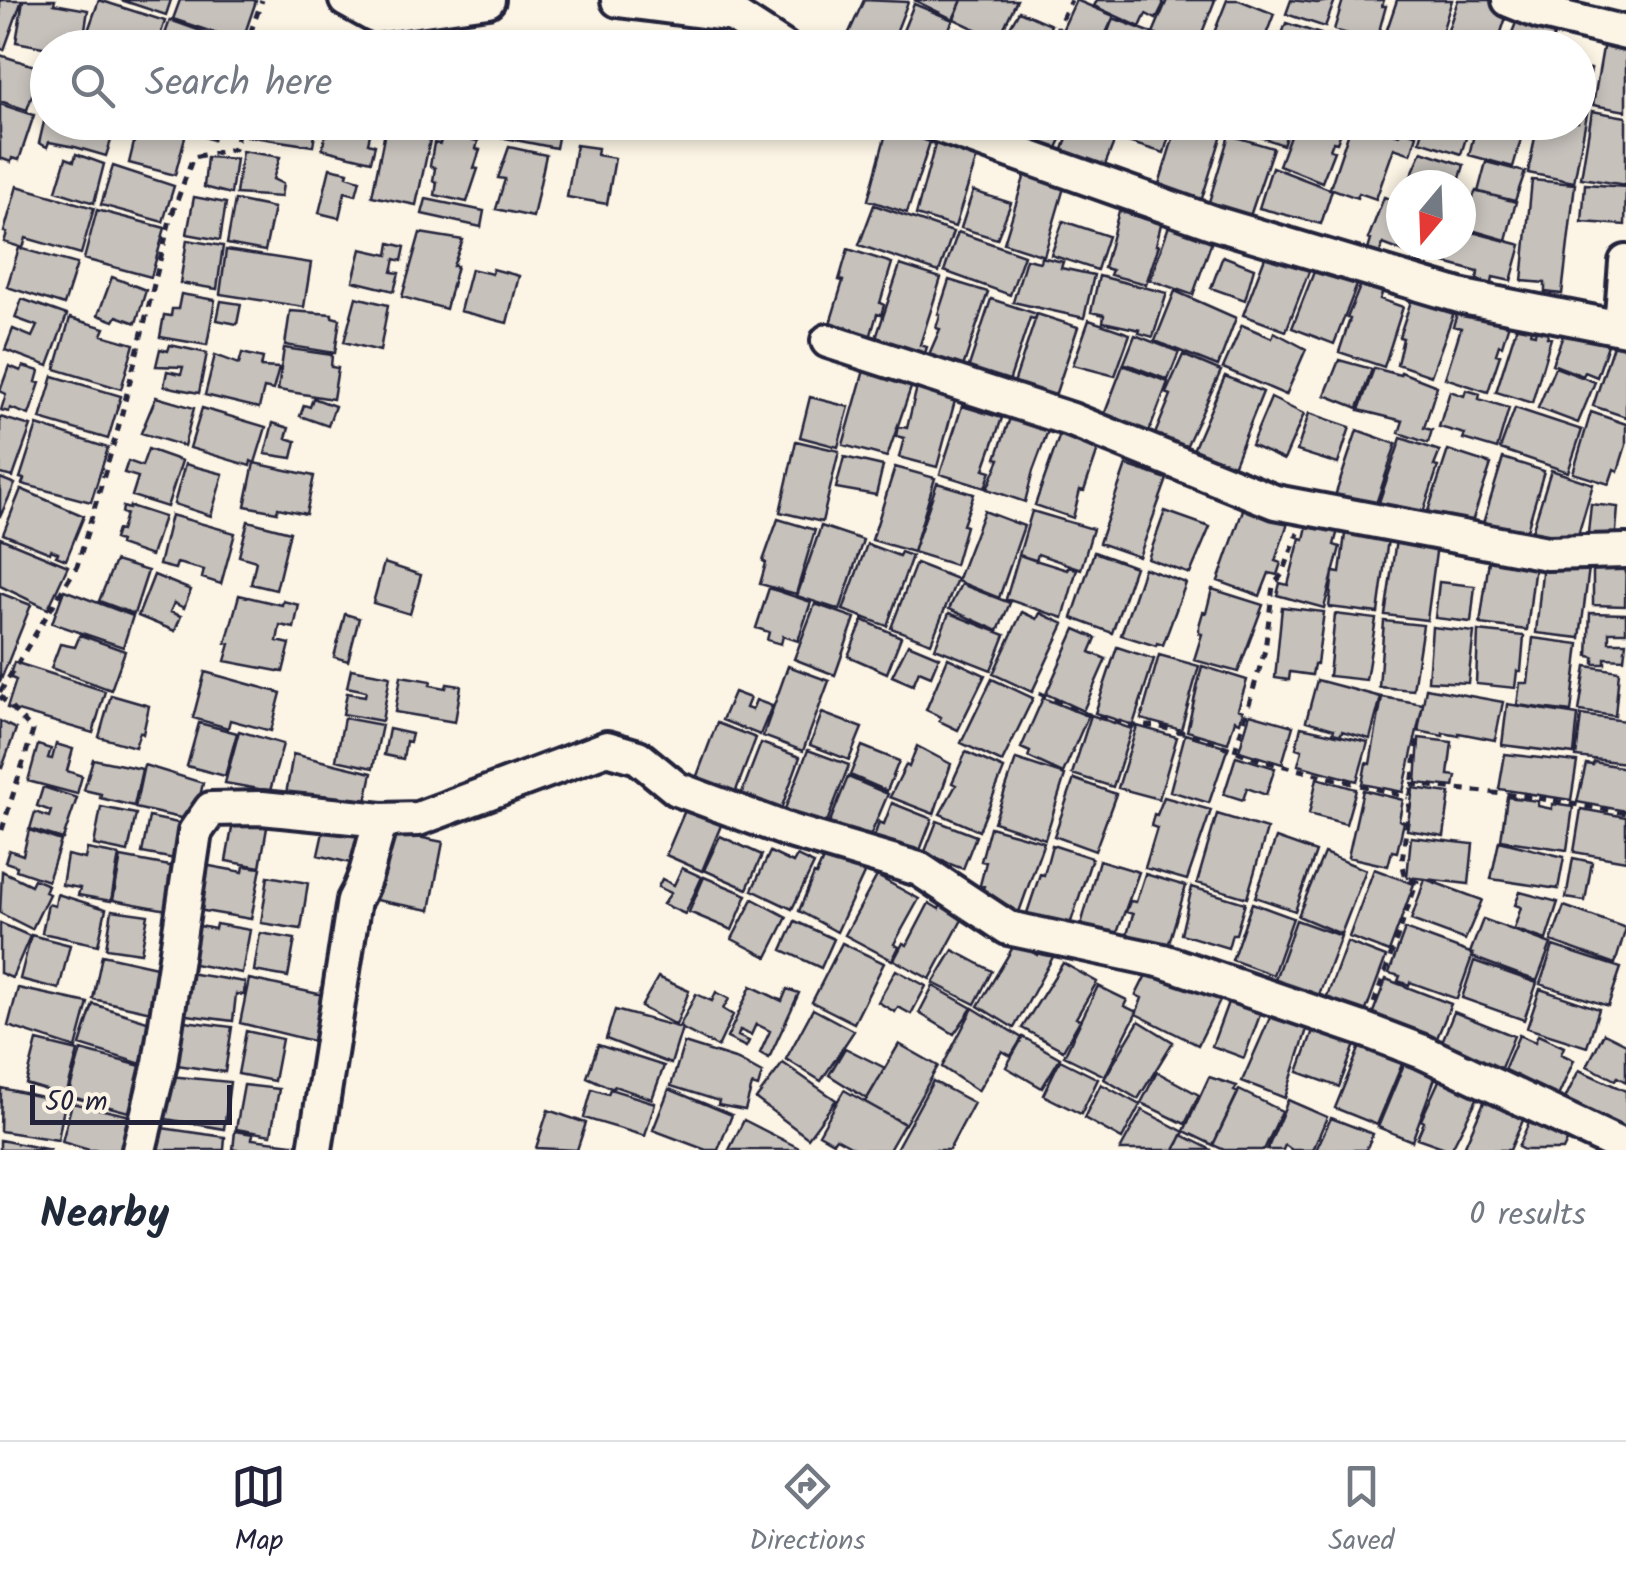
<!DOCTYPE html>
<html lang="en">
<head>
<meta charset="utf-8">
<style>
	body { margin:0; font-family:Kalam,sans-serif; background:#f2f2f3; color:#1f2937 }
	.compass { position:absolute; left:1386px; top:170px; width:90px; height:90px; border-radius:50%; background:#fff; box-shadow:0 5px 15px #0003; rotate:199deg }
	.scale { position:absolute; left:30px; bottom:25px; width:202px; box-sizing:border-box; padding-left:10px; border:5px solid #22223b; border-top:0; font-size:28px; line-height:35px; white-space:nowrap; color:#22223b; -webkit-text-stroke:8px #fcf5e5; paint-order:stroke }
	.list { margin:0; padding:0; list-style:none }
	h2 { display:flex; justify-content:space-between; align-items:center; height:130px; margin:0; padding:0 40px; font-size:42px }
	h2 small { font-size:32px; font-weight:400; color:#747a83 }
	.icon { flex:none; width:55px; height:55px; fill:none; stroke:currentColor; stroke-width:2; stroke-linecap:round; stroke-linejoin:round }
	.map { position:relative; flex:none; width:1626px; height:1150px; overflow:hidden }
	.search { position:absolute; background:#fff; box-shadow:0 5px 15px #0003; left:30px; right:30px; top:30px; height:110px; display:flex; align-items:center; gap:25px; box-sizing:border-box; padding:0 35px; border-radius:55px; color:#747a83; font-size:38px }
	.sheet { height:290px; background:#fff }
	nav { display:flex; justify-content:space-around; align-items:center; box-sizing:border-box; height:140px; border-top:2px solid #e0e1e3; background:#fff; font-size:28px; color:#747a83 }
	nav a { display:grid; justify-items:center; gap:5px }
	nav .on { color:#22223b }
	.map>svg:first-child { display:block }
</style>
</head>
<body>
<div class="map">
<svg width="1626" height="1150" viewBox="0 0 1626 1150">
	<rect width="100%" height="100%" fill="#fcf5e5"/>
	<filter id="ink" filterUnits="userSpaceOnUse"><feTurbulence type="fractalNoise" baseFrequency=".01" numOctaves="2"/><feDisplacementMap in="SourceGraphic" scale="20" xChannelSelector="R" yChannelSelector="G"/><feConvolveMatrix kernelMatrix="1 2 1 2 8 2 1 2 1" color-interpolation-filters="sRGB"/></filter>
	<g filter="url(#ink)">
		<path fill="#c6c1bb" stroke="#22223b" stroke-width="2.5" d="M0 0H22L4 50 0 48Z
			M23 0H55L54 4 88 10 82 48H48L16 42Z
			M99 0 165 21 156 48H110L85 39Z
			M121 0H171L166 15Z
			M180 0H253L256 1 242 42 173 19Z
			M864 0 908 2 890 48H842Z
			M914 0H962L953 19Z
			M962 0H1017L998 40 954 19Z
			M1076 0 1114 16 1099 48H1080L1083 42 1078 40 1075 48H1054Z
			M1097 0H1163V5L1156 19 1146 14 1140 27 1094 6Z
			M1167 0H1215L1196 48 1153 33Z
			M1227 0H1239L1274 14 1261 48H1208Z
			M1291 0 1317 3 1335 0 1325 27 1286 14Z
			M1343 0H1384L1382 6H1386L1376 42 1334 30Z
			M1397 0H1452L1437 48H1391L1382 44Z
			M1458 0H1496L1510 5 1496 48H1472L1476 36 1467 33 1463 46 1468 48H1442Z
			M914 4 953 20 940 48H927L933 33 925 30 919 45 925 48H896Z
			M1019 11 1051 25 1046 37 1051 39 1046 48H1017L1002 41Z
			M1113 18 1152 33 1146 48H1102Z
			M170 20 240 45 239 48H160Z
			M1517 20 1556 31 1549 48H1506Z
			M1286 23 1321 34 1317 48H1277Z
			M456 29 490 36 488 48H453Z
			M958 29 996 43 994 48H948Z
			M529 35 550 40 551 48H505L508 38 527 42Z
			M1330 35 1369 48H1325Z
			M1604 42 1626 47V111L1593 105Z
			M0 55 41 68 27 110 0 101Z
			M1578 67 1591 69 1584 101 1578 100Z
			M0 104 34 115 19 160 12 158 11 162 0 158Z
			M48 105V122H117L106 156 75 147 49 142 47 147 39 143Z
			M1578 107 1588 109 1574 182 1528 173 1538 122H1578Z
			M1592 111 1626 117V185L1581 178Z
			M139 122 186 133 175 175 129 163Z
			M165 122H219L213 140Z
			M248 122H317L313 146 246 136Z
			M329 122H373L368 143 375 145 371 161 322 149Z
			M387 122 432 131 416 205 372 196Z
			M498 122H561L556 148 495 136Z
			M1018 122H1069L1056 150 1014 130Z
			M1073 122H1122L1103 170 1061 155Z
			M1127 122H1173L1164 153 1121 140Z
			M1178 122H1195L1223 131 1199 208 1156 194Z
			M1244 122H1291L1283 145 1241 130Z
			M1295 122H1345L1337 143 1333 142 1330 150 1334 151 1322 182 1279 165Z
			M1352 122H1362L1399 135 1401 129 1417 135 1411 154 1394 148 1376 199 1359 193 1357 198 1330 188Z
			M1425 122H1471L1461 154 1420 141Z
			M1477 122H1526L1513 167 1469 155Z
			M888 126 931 139 907 213 868 200Z
			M442 135 478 141 476 149 480 150 474 168 478 169 467 202 435 195 437 182 433 181 435 168 430 166 434 143 440 144Z
			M1229 135 1273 148 1249 219 1222 214 1224 207 1209 202Z
			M936 141 978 154 955 227 916 215Z
			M576 145 598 148 597 155 615 158 607 204 567 197Z
			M509 147 546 155 533 217 496 209 505 179 498 178Z
			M242 151 280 157 273 179 283 184 281 197 236 194Z
			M1422 151 1464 165 1458 185H1407Z
			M76 154 104 164 94 203 56 191 66 158 74 161Z
			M207 157 236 159 231 194 204 187Z
			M1486 162 1525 172 1515 201 1478 192Z
			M113 166 174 186 163 222 101 205Z
			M1272 167 1332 190 1321 224 1259 208Z
			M330 168 348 172 347 176 360 180 356 195 345 192 339 218 319 213Z
			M1026 171 1065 184 1044 256 1004 243Z
			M1532 180 1575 184 1562 294 1545 292V283L1522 281Z
			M1585 184 1626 187 1625 225 1582 222Z
			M17 186 94 208 81 254 26 238 23 248 4 242 7 233 4 232Z
			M973 191 1011 203 997 239 961 228Z
			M1476 191 1516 202 1506 240 1461 227 1466 204 1469 205Z
			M194 197 226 203 220 240 187 234Z
			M1384 197 1401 203V245H1437L1430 262 1383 244 1380 254 1368 250 1371 240 1368 239Z
			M426 199 484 211 481 227 422 214Z
			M235 200 274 208 265 251 227 244Z
			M874 205 953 232 939 272 859 245Z
			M97 210 165 228 151 277 84 259Z
			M1119 211 1161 224 1156 245H1159L1146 284 1110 275 1112 270 1104 268Z
			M1171 220 1214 235 1193 295 1150 280Z
			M1063 221 1108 236 1097 270 1051 255Z
			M1461 229 1521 245 1511 281 1493 277 1492 284 1477 280 1478 272 1445 263 1450 245H1461Z
			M958 232 1024 255 1010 295 944 271Z
			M420 233 463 240 453 266H457L446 309 402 297Z
			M187 240 223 246 217 289 180 283Z
			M390 243 405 247 402 261 395 259 392 272 399 273 394 291 353 281 361 249 388 255Z
			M19 248 77 264 64 305 7 287Z
			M848 249 892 263 880 303 884 305 881 315 877 314 870 338 829 327 843 281 839 280Z
			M226 250 311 263 304 307 220 294Z
			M1267 252 1310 269 1286 331 1243 315Z
			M1223 256 1254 268 1245 300 1211 288Z
			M1041 257 1063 262 1061 268 1094 275 1084 318 1013 302 1026 259 1040 262Z
			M1317 264 1359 280 1334 344 1292 328Z
			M900 265 941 278 920 345 927 347 922 362 875 341Z
			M471 269 492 274 493 269 519 276 507 323 460 311Z
			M1366 272 1387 280 1380 299 1403 307 1384 367 1339 352 1350 319 1347 318Z
			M1099 276 1167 293 1153 337 1139 333 1140 330 1103 322 1104 315 1091 312Z
			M112 277 146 290 136 323 117 316 114 321 98 315Z
			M949 280 988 292 962 370 927 359 940 329 936 328 940 315 938 314Z
			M1415 289 1457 304 1431 376 1397 364 1403 338 1399 337Z
			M1175 291 1236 318 1218 366 1155 341Z
			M181 294 215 300 207 345 160 337 164 315 171 316 172 309H178Z
			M356 297 388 305 380 351 344 342Z
			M22 299 67 315 48 366 5 350 13 329 32 337 37 326 15 318Z
			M991 299 1037 314 1035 319 1030 318 1008 385 967 372Z
			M221 301 241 304 237 324 217 320Z
			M1460 305 1510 320 1502 346 1499 345 1496 354 1500 355 1488 392 1445 378 1461 328 1453 326Z
			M290 311 332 314V317L340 319 335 353 285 345Z
			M1037 314 1078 327 1054 399 1013 386Z
			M70 318 105 328 102 335 134 344 121 389 55 369Z
			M1519 319 1533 323 1530 333 1535 334 1539 320 1551 324 1547 337 1551 338 1532 403 1496 392Z
			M1089 320 1130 334 1115 376 1073 365Z
			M1242 325 1272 338 1274 332 1306 349 1286 395 1223 368Z
			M1566 328 1611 336 1597 377 1585 372 1583 376 1552 364Z
			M1135 335 1179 352 1168 380 1124 363Z
			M1614 342 1626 346V417L1593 406Z
			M170 345 207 353 199 393 164 386 167 371 181 374 183 367 156 366 160 349 168 351Z
			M284 348 332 355 331 367 338 368 333 399 278 390Z
			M242 353 263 358 261 367 279 368 273 390 264 388 259 408 205 395 215 355 239 364Z
			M1183 355 1221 371 1186 447 1155 434 1171 395 1166 393Z
			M1339 360 1372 369 1358 408 1325 395Z
			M866 363 914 379 887 457 843 445Z
			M1123 365 1168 382 1146 440 1103 418Z
			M9 366 21 371 23 366 39 371 36 382 40 383 29 415 10 408 9 412 1 410 6 394 0 391Z
			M1555 367 1595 382 1578 423 1538 408Z
			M1374 368 1400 375 1401 372 1437 386 1424 428 1432 430 1428 443 1399 433 1403 421 1359 410Z
			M53 376 121 396 108 439 40 419Z
			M1225 376 1263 392 1230 474 1197 460 1200 454 1193 450Z
			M917 387 956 397 937 467 899 457 904 438 896 436 898 426 907 428Z
			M1466 390 1480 394 1479 399 1509 408 1497 449 1463 439 1465 434 1439 427 1450 391 1464 396Z
			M156 397 194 408 184 446 141 433Z
			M810 397 849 407 838 447 800 437Z
			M313 398 335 406 328 426 300 416 304 405 310 407Z
			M1271 398 1304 414 1284 460 1251 445Z
			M962 406 1002 418 984 469 991 471 985 488 940 474Z
			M202 408 266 427 255 463 251 461 250 466 190 448Z
			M1515 408 1582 430 1568 472 1500 449Z
			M1591 412 1626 424V445L1618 471 1614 469 1609 484 1573 473Z
			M1309 413 1350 427 1338 464 1297 451Z
			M1011 415 1049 428 1033 471 1025 502 987 489 1000 459 996 458Z
			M0 417 31 426 13 477 0 474Z
			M273 423 289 428 286 438 296 441 292 458 265 454Z
			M37 425 108 448 91 502 22 484 24 479 20 478Z
			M1357 430 1396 444 1372 516 1333 502Z
			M1061 431 1100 444 1084 491 1080 490 1073 518 1035 505Z
			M1401 438 1440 451 1434 466 1438 467 1421 519 1378 505Z
			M796 441 839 451 822 522 780 512Z
			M148 449 182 461 167 507 132 496 138 477 124 473 128 461 142 466Z
			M1448 450 1491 464 1470 528 1425 520Z
			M844 457 883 466 876 495 836 488Z
			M1503 458 1544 471 1523 544 1481 530Z
			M254 463 314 476 306 514 278 508 277 512 245 506Z
			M185 464 223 474 211 516 174 504Z
			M1126 465 1167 479 1139 557 1099 543Z
			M895 467 935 478 913 552 872 540Z
			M1551 470 1593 484 1574 549 1529 541Z
			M0 478 15 484 0 517Z
			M937 483 974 494 963 525 966 526 955 565 913 552Z
			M21 489 84 516 66 560 56 556 58 553 51 550 50 553 3 534Z
			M1246 501 1290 517 1275 561 1281 563 1277 575 1269 573 1260 596 1218 581Z
			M1591 504 1618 507 1615 544 1587 542Z
			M130 506 164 517 151 556 119 545 120 541 114 539 117 530 121 531 126 514 122 513 123 507 129 509Z
			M984 511 1024 526 999 598 957 581Z
			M1032 511 1093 529 1081 569 1038 554 1036 561 1019 555Z
			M1165 511 1210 527 1190 574 1148 559Z
			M171 515 235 533 221 584 202 578 204 570 177 563 175 569 159 565Z
			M778 519 815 530 796 594 760 584 766 563 763 561Z
			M248 521 290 532 276 590 251 584 256 561 239 556Z
			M1308 522 1338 530 1334 545 1340 547 1324 608 1277 595 1280 583 1288 585 1300 538 1304 539Z
			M821 526 863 540 840 610 797 596Z
			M1346 526 1389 532 1378 613 1329 607 1333 572 1340 573Z
			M1397 533 1437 545 1427 620 1385 615Z
			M0 538 68 566 48 609 0 586Z
			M867 544 899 556 901 552 912 556 887 626 843 610Z
			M1094 552 1135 567 1112 633 1072 618Z
			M1490 553 1535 565 1527 630 1480 624Z
			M1019 555 1067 570 1068 567 1077 569 1063 618 1006 599Z
			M1593 556 1626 557 1625 606 1593 605Z
			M1590 560 1580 638 1536 633 1543 562Z
			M115 561 148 571 134 614 99 601Z
			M384 563 421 575 410 614 373 603Z
			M916 563 957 579 931 643 891 628Z
			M1144 568 1186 583 1163 645 1157 643 1156 646 1121 635Z
			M154 575 191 590 184 608 174 603 170 612 181 616 175 631 138 616Z
			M1439 582 1475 586 1471 622 1435 618Z
			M961 584 1010 603 998 631 949 609Z
			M769 588 811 602 798 641 783 636 781 644 767 640 769 632 756 628Z
			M1212 589 1263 605 1238 672 1194 660 1202 634 1199 633V626L1203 612 1206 613Z
			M64 590 133 616 123 647 52 623Z
			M0 593 31 605 0 682Z
			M239 595 282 605 283 601 299 605 294 628 280 625 277 641 290 644 283 672 225 661 230 644 226 643Z
			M815 604 855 618 835 675 794 659Z
			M1282 607 1324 612 1317 664H1314L1312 675 1290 672 1289 680 1275 678Z
			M1022 612 1037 619 1040 613 1064 624 1032 692 993 674Z
			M949 613 1005 635 991 670 935 648Z
			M1590 613 1626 614V632H1609V642H1626L1624 659 1605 658V664H1594V657L1588 656Z
			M345 614 359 618 348 661 334 657Z
			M1335 614 1376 619 1366 680 1329 676Z
			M863 620 901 637 887 673 848 656Z
			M1384 621 1423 625 1413 690 1379 687Z
			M1432 627 1474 632 1468 683 1428 681Z
			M1075 629 1096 638 1090 652 1106 659 1083 711 1046 694Z
			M1478 631 1524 636 1521 671H1517L1515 688 1476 684Z
			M80 635 125 651 111 690 51 668 60 644 75 647Z
			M1533 638 1579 644 1571 712 1517 705 1520 683H1528Z
			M908 644 939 657 931 676 919 671 913 685 892 676Z
			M1117 647 1154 659 1133 725 1095 713Z
			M1159 655 1199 666 1181 730 1141 719Z
			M948 658 985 675 958 730 939 721 941 717 926 710Z
			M14 662 105 691 93 733 7 708 16 680 9 677Z
			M788 666 829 681 803 751 763 736Z
			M1202 666 1247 680 1238 709 1243 711 1240 722 1235 720 1228 743 1187 731Z
			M1586 666 1619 671 1615 716 1579 711Z
			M351 669 390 676 382 721 343 714 347 693 365 696 366 691 347 687Z
			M205 672 281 693 271 731 230 720 228 728 193 718Z
			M401 676 431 681 430 685 446 688 447 684 461 686 455 722 395 712Z
			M992 679 1033 698 1002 762 961 743Z
			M1317 680 1381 697 1370 739 1342 731 1341 735 1333 733 1334 729 1306 721Z
			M1426 688 1503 702 1495 740 1459 733V736L1443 733V736L1418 731Z
			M734 692 750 698 746 708 752 710 756 700 772 706 760 735 722 720Z
			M111 695 149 706 143 734 140 732 135 747 99 737Z
			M1382 697 1423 704 1403 792 1362 784 1366 763 1370 764Z
			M1043 698 1088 716 1063 773 1028 757 1030 752 1021 748Z
			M1507 704 1578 715 1574 754 1502 745Z
			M822 713 862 728 849 760 810 745Z
			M1250 714 1293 726 1282 764 1239 751Z
			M1091 715 1132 729 1113 787 1072 774Z
			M1581 715 1626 721V763L1576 757Z
			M344 718 382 725 373 768 336 760Z
			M0 721 16 729 2 768 0 767Z
			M199 723 237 733 225 776 187 766Z
			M717 723 756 738 731 804 692 789Z
			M1137 726 1177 737 1159 799 1118 788Z
			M1301 727 1368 742 1357 781 1298 765 1302 750 1296 748Z
			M389 729 412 734 410 742 406 741 403 759 384 755Z
			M239 731 283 744 270 791 225 783Z
			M1185 734 1228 747 1209 803 1170 791Z
			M1419 738 1452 742 1448 775 1456 776 1454 787 1416 783Z
			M761 743 800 757 776 823 736 808Z
			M56 744 73 749 67 771 82 776 77 794 28 781 38 745 51 749 48 758 52 759Z
			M862 746 899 761 887 791 850 775Z
			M917 746 951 764 934 814 890 797 906 765 909 767Z
			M808 750 849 765 822 835 781 819Z
			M966 752 1004 769 979 831 940 814 956 785 952 783Z
			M293 754 372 773 363 816 285 800Z
			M1505 754 1577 762 1571 800 1499 789Z
			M1236 756 1275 768 1266 795 1247 788 1243 800 1224 794Z
			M93 759 142 769 134 806 100 798 101 794 84 790Z
			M1016 759 1065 775 1045 839 994 822Z
			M1594 762 1626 768V811L1577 802 1586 764 1593 765Z
			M144 765 203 783 197 810 190 820 135 808Z
			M848 777 888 794 868 841 829 824Z
			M1317 778 1356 789 1346 824 1309 814Z
			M1074 779 1116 794 1095 851 1054 836Z
			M43 787 77 798 63 839 30 829 35 812 49 817 51 811 37 806Z
			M1413 788 1450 793 1444 836 1407 830Z
			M1363 790 1403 800 1399 820 1404 822 1397 852 1392 851 1388 866 1348 857Z
			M691 796 727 811 702 871 666 855Z
			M1164 797 1211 810 1187 880 1145 868 1157 828 1151 826 1154 814 1157 815Z
			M1507 797 1538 801V806L1552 809V804L1573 807 1567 850 1501 840Z
			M892 803 932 819 919 853 874 837 879 822 884 824Z
			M101 807 136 814 128 852 94 845Z
			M1581 809 1626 817V861L1574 852Z
			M327 814 363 823 354 864 318 855Z
			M1217 814 1267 829 1247 898 1197 883Z
			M149 817 178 823 175 859 142 853Z
			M234 817 268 822 260 867 226 861Z
			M937 821 976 836 963 869 924 854Z
			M990 827 1044 842 1018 915 980 898 984 886 980 885 986 862 981 861Z
			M29 830 61 841 48 881 16 870 17 866 5 862 9 850 23 855Z
			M383 830 443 842 430 910 370 899Z
			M720 836 762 855 747 889 704 870Z
			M1411 837 1473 844 1469 884 1407 877Z
			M1276 838 1316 852 1295 911 1255 897Z
			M1499 841 1564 857 1558 889 1491 879Z
			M1052 845 1092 858 1067 934 1024 922 1040 874 1044 875Z
			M87 849 119 855 111 901 78 895 80 888 62 885 67 855 85 859Z
			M827 851 866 869 837 932 799 911 814 874 816 875Z
			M770 852 793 863 797 856 814 864 792 909 752 890Z
			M1324 853 1366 870 1341 934 1298 916Z
			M121 857 186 869 178 912 113 900Z
			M1573 858 1592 862 1585 901 1566 898Z
			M1099 860 1139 872 1112 947 1078 936Z
			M204 865 243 872 244 866 261 868 251 919 192 909Z
			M682 868 702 877 685 914 663 904 671 893 658 887 662 879 674 885Z
			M1374 869 1414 884 1389 952 1349 937Z
			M2 871 31 885 34 879 48 885 45 892 49 894 32 929 0 913Z
			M1145 874 1186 886 1166 953 1124 945 1133 914 1126 912 1130 901 1136 902Z
			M268 876 308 883 301 929 261 923Z
			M877 876 919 899 894 944 899 947 892 960 845 935Z
			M704 877 747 895 732 930 689 912Z
			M1425 879 1482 900 1465 940 1411 920Z
			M1192 887 1245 903 1236 934H1232L1228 948 1181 934Z
			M1520 892 1558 902 1546 940 1514 929 1521 907 1515 905Z
			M57 894 106 909 98 945 42 933 48 904 55 906Z
			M753 899 787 917 767 957 732 939Z
			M929 903 939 909 941 904 964 916 930 979 894 960 903 943 907 945Z
			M1252 903 1293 918 1273 975 1232 960Z
			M1564 906 1626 928 1615 964 1551 941Z
			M112 910 148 915 141 953 106 948Z
			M1483 919 1551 944 1537 981 1472 957 1470 953Z
			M1296 920 1341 936 1316 1003 1272 988Z
			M795 921 834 939 821 968 782 950Z
			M0 923 30 936 12 978 0 973Z
			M190 924 215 929 216 924 250 930 242 973 183 962Z
			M1405 929 1473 954 1457 999 1410 982 1409 985 1398 981 1400 976 1389 973Z
			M260 933 295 939 288 977 254 971Z
			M31 935 70 945 59 989 20 979Z
			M1016 942 1037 955 1040 949 1053 957 1014 1028 978 1006Z
			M1347 942 1386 957 1362 1021 1323 1007Z
			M842 943 884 963 854 1023 812 1002Z
			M1553 946 1621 968 1608 1006 1540 984Z
			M953 950 992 971 975 1004 933 983Z
			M102 955 170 970 160 1014 93 999Z
			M1474 961 1537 983 1524 1020 1462 998Z
			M1063 963 1097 982 1076 1018 1080 1020 1063 1050 1022 1028Z
			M1150 967 1222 997 1198 1045 1136 1014 1142 998 1136 995Z
			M896 970 926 986 911 1014 898 1007 895 1012 878 1002Z
			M176 971 245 982 244 995 236 994 233 1021 171 1013Z
			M658 977 689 991 676 1025 641 1007Z
			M249 979 323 995 313 1041 240 1023Z
			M1386 979 1451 1004 1432 1050 1370 1020Z
			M751 986 782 1001 787 989 799 993 769 1058 760 1053 770 1031 756 1024 751 1035 740 1030 738 1036 749 1041 746 1047 727 1038Z
			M933 986 972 1008 954 1034 919 1013Z
			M1098 986 1127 1000 1124 1006 1137 1012 1105 1076 1064 1056Z
			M18 988 88 1003 76 1048 8 1026Z
			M1540 989 1599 1009 1587 1047 1527 1028Z
			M716 992 729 999 723 1009 733 1015 718 1047 679 1027 696 994 712 1001Z
			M1231 994 1263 1007 1244 1058 1212 1046Z
			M93 1004 160 1025 148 1066 80 1045Z
			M973 1008 1022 1038 1011 1056 1002 1051 978 1091 942 1067Z
			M813 1009 854 1031 821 1081 786 1059Z
			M615 1010 682 1028 671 1064 606 1039Z
			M1454 1012 1514 1036 1497 1078 1437 1054Z
			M1272 1013 1308 1026 1285 1098 1242 1081Z
			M169 1019 232 1027 225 1072 163 1063Z
			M1139 1021 1173 1042 1138 1099 1104 1079Z
			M1316 1022 1358 1037 1339 1087 1298 1072Z
			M246 1031 282 1039 274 1081 238 1074Z
			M1604 1033 1626 1044V1082L1617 1077 1615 1080 1587 1066Z
			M1519 1035 1535 1042 1538 1035 1564 1047 1561 1054 1574 1060 1557 1099 1501 1077Z
			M1023 1037 1060 1058 1042 1088 1006 1067Z
			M1363 1039 1405 1057 1377 1125 1335 1108Z
			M37 1041 78 1051 66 1096 26 1084Z
			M684 1043 738 1060 762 1073 758 1087 752 1085 745 1110 718 1105 719 1101 671 1086Z
			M899 1044 938 1066 905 1124 865 1102Z
			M598 1045 664 1066 652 1099 614 1086 613 1089 587 1077Z
			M845 1048 885 1068 867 1099 829 1075Z
			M81 1050 152 1069 140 1115 68 1096Z
			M1407 1057 1438 1070 1412 1141 1378 1127Z
			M1060 1060 1098 1079 1081 1114 1043 1095Z
			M783 1063 836 1100 808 1138 756 1099Z
			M1579 1070 1626 1091V1136L1559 1111Z
			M1157 1072 1199 1095 1185 1124 1141 1103Z
			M1442 1074 1481 1091 1451 1150 1417 1138 1424 1122 1421 1120Z
			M160 1075 230 1082 224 1129 160 1118Z
			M1209 1077 1237 1086 1234 1091 1238 1093 1213 1145 1184 1131Z
			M933 1081 974 1103 949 1150H899L896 1149Z
			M1101 1084 1140 1105 1122 1139 1084 1118Z
			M244 1085 279 1089 271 1135 236 1129Z
			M1 1088 65 1102 58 1140 0 1131Z
			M592 1089 608 1094 610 1089 655 1103 645 1136 584 1118Z
			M669 1089 732 1115 718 1150H706L653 1130Z
			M844 1090 904 1124 889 1150H858L836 1138 833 1142 819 1134Z
			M1239 1090 1282 1111 1264 1150H1224L1213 1145Z
			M1488 1093 1527 1111 1510 1150H1463Z
			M1288 1100 1327 1117 1313 1150H1292L1285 1145 1283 1150H1267Z
			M72 1103 140 1118 131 1150H89L62 1142Z
			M548 1110 586 1123 577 1150 536 1148Z
			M1142 1110 1184 1132 1174 1150H1120Z
			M1533 1114 1572 1131 1563 1150H1524L1518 1147Z
			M1331 1118 1373 1134 1366 1150H1316Z
			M744 1120 803 1150H729Z
			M155 1127 225 1137 224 1150H149Z
			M235 1131 253 1134 252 1139 293 1144 292 1150H233Z
			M1182 1135 1212 1150H1175Z
			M0 1140 51 1150H0Z"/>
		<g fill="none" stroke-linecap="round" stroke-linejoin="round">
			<defs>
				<path id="minor" d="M346 0 375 16 488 0
					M618 0 733 15 784 48
					M1509 0 1539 12 1626 33
					M929 122 1214 223 1463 297 1626 329
					M1621 327 1626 262
					M828 341 1072 420 1275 502 1547 553 1626 551
					M139 1150 160 1063 195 832 211 809 262 808 382 820
					M315 1150 354 900C370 875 370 848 382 820L418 819 607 748 638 757 677 789 790 831 919 869 1008 928 1163 961 1365 1030 1423 1052 1626 1148"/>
			</defs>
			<use href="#minor" stroke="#22223b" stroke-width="40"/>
			<path stroke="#22223b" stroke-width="5" stroke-dasharray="8 8" stroke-linecap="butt" d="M245 48 262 0
				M1048 48 1071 0
				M0 692 77 566 118 429 170 220 193 157 234 149 241 122
				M1039 693 1082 713 1134 726H1156L1194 735 1260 760 1408 797
				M0 696 33 731 0 836
				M1235 751 1265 650 1273 586 1283 573 1298 533
				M1411 784 1531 797 1626 813
				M1374 1003 1417 882 1406 879 1402 861 1419 732"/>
			<use href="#minor" stroke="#fcf5e5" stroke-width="32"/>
		</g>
	</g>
</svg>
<svg class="compass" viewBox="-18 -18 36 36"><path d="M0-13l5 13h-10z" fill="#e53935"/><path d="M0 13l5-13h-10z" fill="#747a83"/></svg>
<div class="scale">50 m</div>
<div class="search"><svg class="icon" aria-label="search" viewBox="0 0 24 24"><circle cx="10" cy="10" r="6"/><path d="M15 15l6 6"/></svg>Search here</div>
</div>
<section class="sheet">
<h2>Nearby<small>0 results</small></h2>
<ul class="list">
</ul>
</section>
<nav>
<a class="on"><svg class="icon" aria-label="map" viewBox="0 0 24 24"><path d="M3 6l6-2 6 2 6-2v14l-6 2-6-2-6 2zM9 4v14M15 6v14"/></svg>Map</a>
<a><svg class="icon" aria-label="directions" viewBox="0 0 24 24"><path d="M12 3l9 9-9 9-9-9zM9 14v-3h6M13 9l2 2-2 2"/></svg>Directions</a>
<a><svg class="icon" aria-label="saved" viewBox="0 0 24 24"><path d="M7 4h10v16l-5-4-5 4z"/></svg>Saved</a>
</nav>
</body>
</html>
